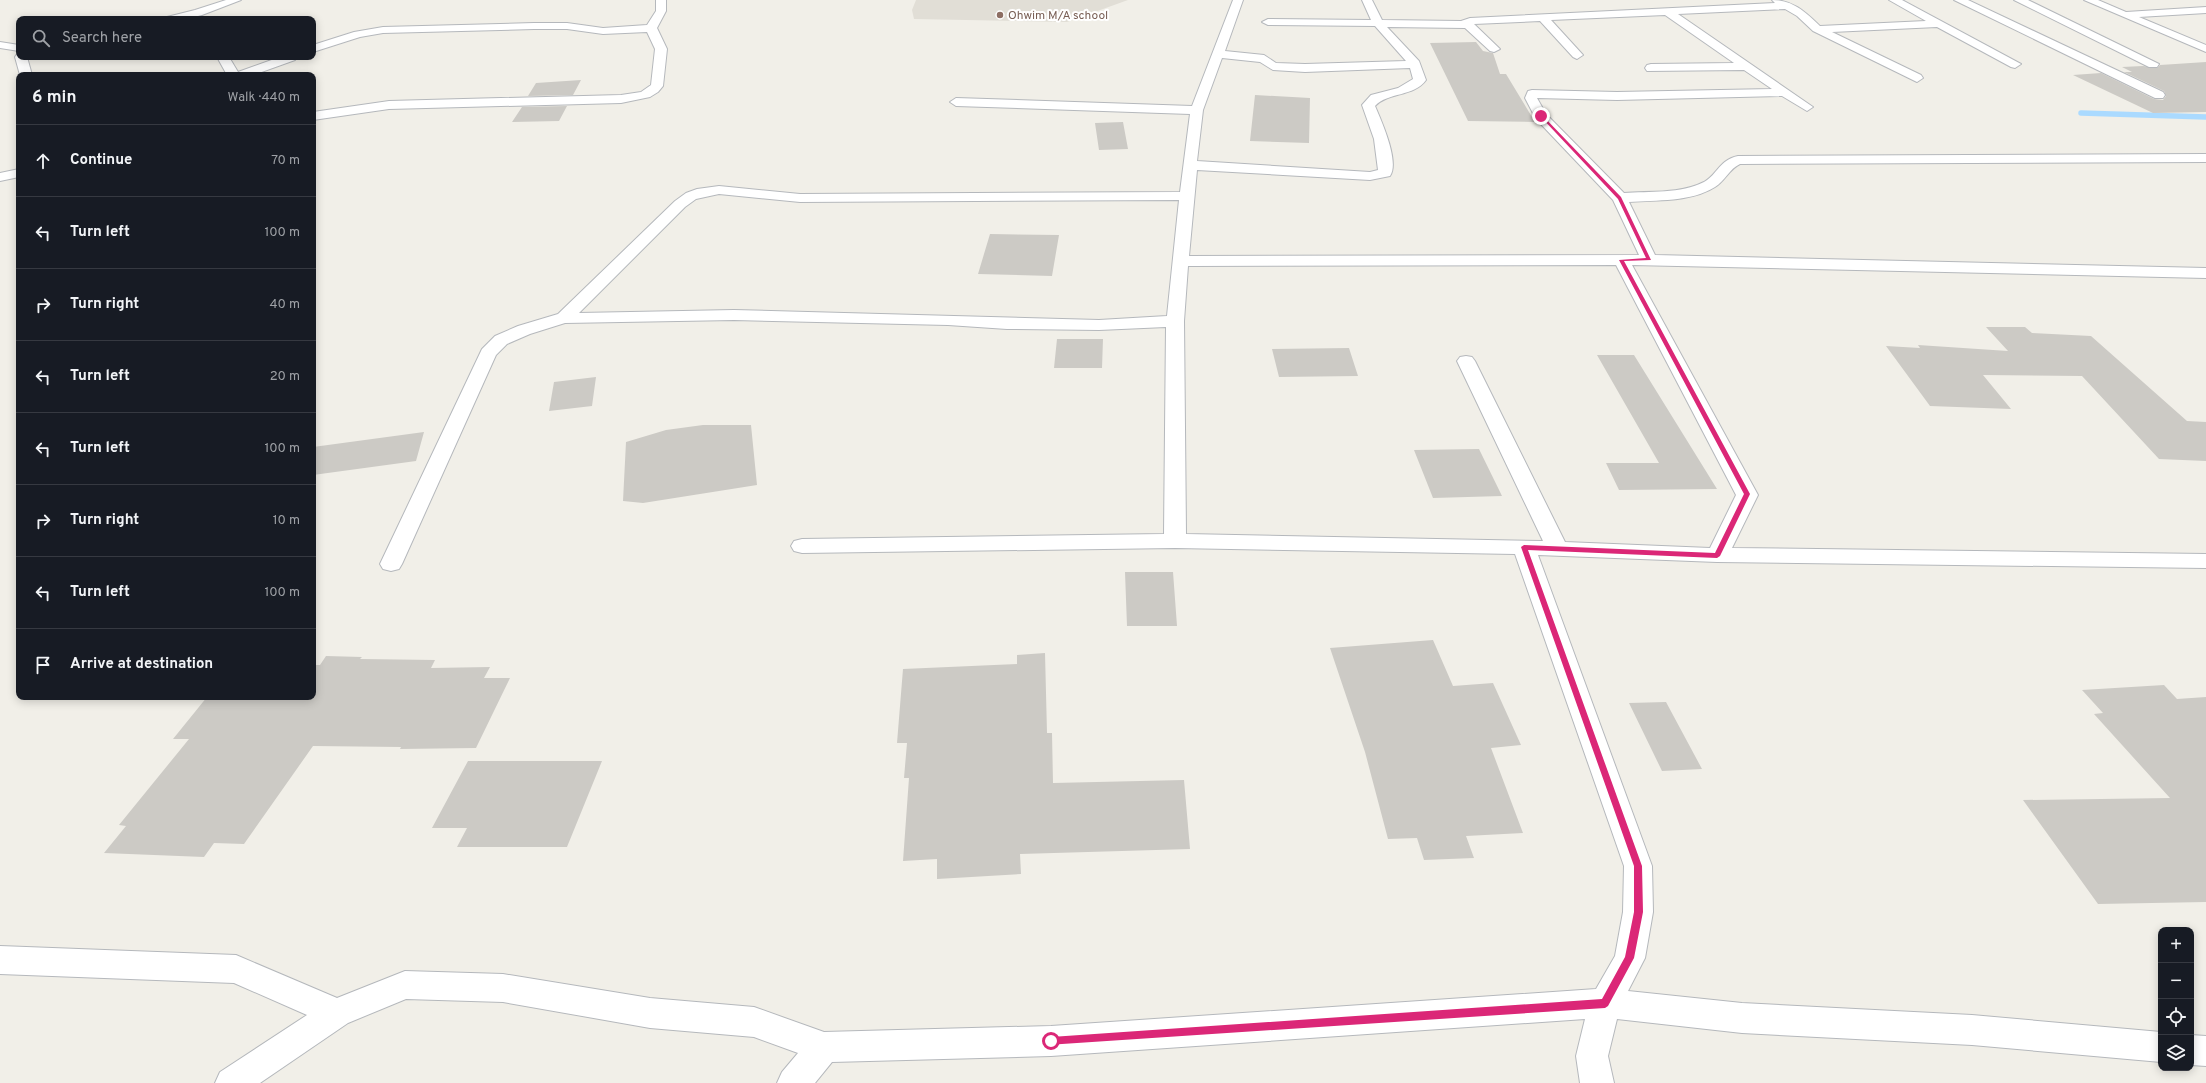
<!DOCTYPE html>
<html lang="en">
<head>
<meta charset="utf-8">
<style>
	body { margin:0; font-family:Overpass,sans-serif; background:#242831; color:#f1f3f6 }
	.controls { position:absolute; right:12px; bottom:12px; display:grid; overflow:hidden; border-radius:8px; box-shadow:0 2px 10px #0003 }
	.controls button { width:36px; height:36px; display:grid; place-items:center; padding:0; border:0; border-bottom:1px solid #363941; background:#171b24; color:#f1f3f6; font:20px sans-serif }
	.stop { position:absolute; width:12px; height:12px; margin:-9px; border:3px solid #db2777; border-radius:50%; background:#fff }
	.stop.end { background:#db2777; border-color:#fff; box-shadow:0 1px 4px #0008 }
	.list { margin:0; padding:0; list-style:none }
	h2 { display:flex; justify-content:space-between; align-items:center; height:52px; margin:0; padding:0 16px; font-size:17px }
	h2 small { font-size:13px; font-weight:400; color:#9ea1a6 }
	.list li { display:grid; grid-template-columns:26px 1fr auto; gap:12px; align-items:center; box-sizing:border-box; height:72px; padding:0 16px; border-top:1px solid #363941 }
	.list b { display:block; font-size:15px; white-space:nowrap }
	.list em { font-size:13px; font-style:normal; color:#9ea1a6 }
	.icon { flex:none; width:22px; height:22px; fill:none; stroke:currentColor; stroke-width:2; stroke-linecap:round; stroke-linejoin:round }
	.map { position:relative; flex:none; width:2206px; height:1083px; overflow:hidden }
	.search { position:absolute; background:#171b24; box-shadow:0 2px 10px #0003; left:16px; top:16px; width:300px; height:44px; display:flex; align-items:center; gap:10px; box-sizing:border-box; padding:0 14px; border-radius:8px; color:#9ea1a6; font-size:15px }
	.panel { position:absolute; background:#171b24; box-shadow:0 2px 10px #0003; left:16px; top:72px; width:300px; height:628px; border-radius:8px }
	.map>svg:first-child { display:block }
</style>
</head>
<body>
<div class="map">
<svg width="2206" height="1083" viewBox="0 0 2206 1083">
	<rect width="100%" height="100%" fill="#f1efe8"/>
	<path fill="#e1ded6" d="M916 0H1128L1067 22 914 19 912 10Z"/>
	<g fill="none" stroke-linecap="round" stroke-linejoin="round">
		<path stroke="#aadaff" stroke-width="5.5" d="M2081 113 2206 117"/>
	</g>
	<path fill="#cccac5" d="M1476 42 1483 51 1493 53 1500 74H1506L1535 122 1468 121 1430 43Z
		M2206 62V112L2153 113 2073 75 2101 73 2154 99 2163 100 2166 96 2164 91 2124 72H2132L2122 67 2143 66 2157 68 2160 65Z
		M581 80 573 95 528 96 536 83Z
		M1255 95 1310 98 1309 143 1250 141Z
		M567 106 559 121 512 122 522 107Z
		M1123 122 1128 149 1099 150 1095 123Z
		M990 234 1059 235 1052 276 978 274Z
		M1986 327H2025L2032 333 2091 336 2187 421 2206 422V461L2159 459 2082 376 1983 375 2011 409 1930 406 1886 346 1920 348 1918 345 2008 351Z
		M1057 339H1103L1102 368H1054Z
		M1349 348 1358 376 1279 377 1272 349Z
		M1597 355H1634L1717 489 1619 490 1606 463H1659Z
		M596 377 592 406 549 411 554 382Z
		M703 425H751L757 485 643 503 623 501 626 442 666 430Z
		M424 432 416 461 313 475V447Z
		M1479 449 1502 496 1433 498 1414 450Z
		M1125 572H1173L1177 626H1127Z
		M1433 640 1453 686 1493 683 1521 745 1491 748 1523 833 1466 836 1474 858 1424 860 1417 838 1388 839 1365 752 1330 648Z
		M1045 653 1047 733H1052L1053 783 1184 780 1190 849 1020 854 1021 874 937 879V859L903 861 909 778H904L907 743H897L903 669 1017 664V655Z
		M326 656 362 657 360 659 435 660 431 668 490 667 484 678H510L476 748 400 749 401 747 313 746 244 844 214 843 204 857 104 853 126 826 119 825 189 739H173L207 697H313V665H320Z
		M2164 685 2177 699 2206 697V902L2098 904 2023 800 2170 798 2094 714 2103 713 2082 690Z
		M1666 702 1702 769 1662 771 1629 703Z
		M468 761H602L567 847H457L467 828H432Z"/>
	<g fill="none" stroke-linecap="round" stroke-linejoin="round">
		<defs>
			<path id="minor" d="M226 0H241L202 15 186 19H165L167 17 195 10Z
				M656 0H666V11L657 28 667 49 663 86 658 92 650 97 621 103 389 109 313 120V112L389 101 621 95 641 92 651 85 655 49 647 32 603 34 567 29H534L383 33 360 37 313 52V45L354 32 383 27 534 23H567L603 28 647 25 656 11Z
				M1233 0H1243L1225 51 1264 55 1276 63 1305 64 1406 61 1375 26 1268 25 1262 22 1268 19 1371 20 1362 0H1372L1382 20 1461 21 1470 18 1775 3 1772 0C1793 0 1805 12 1820 26L1926 21 1889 0H1902L2021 64 2015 68 2011 67 1937 27 1832 32 1921 75 1923 78 1917 82 1813 31 1797 16 1785 9 1678 14 1813 107 1807 111 1782 96 1617 100 1537 98 1546 114 1624 193C1649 191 1681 194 1704 182 1718 174 1719 160 1738 156L2206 154V162L1740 164C1729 169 1725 181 1715 187 1692 202 1656 200 1629 202L1655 255 2206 268V278L1632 265 1758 495 1732 548 2206 554V568L1717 562 1538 555 1652 866 1653 912 1645 958 1628 991 1742 1003 1972 1015 2161 1032V1062L1972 1045 1742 1033 1617 1019 1608 1056 1614 1083H1580L1576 1056 1585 1019 1051 1056 832 1062 815 1083H777L782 1072 798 1053 754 1037 650 1028 503 1002 406 999 348 1023 260 1083H215L220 1072 307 1015 234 983 0 974V946L236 955 337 998 405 971 503 974 650 998 754 1007 824 1032 1051 1026 1596 989 1615 956 1623 912 1624 866 1515 554 1175 548 802 553 794 551 791 546 794 541 802 539 1164 534 1166 327 1099 330 1007 329 948 325 734 320 565 323 530 334 507 344 496 355 402 564 399 569 391 571 383 569 380 564 482 349 495 336 518 326 558 314 675 201 686 193 697 189 719 186 800 194 1180 192 1190 114 956 106 950 102 956 98 1192 106ZM1665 15 1734 63 1651 64 1647 65 1645 68 1647 71 1744 70 1772 89 1617 92 1532 90 1528 91 1525 98 1536 119 1613 200 1639 255 1189 256 1197 170 1370 180 1390 176C1400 162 1381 120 1375 106 1388 92 1414 97 1426 80L1419 61 1387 27 1465 28 1490 51 1494 52 1500 49 1474 24 1540 21 1573 57 1577 59 1583 55 1551 20ZM1222 58 1260 62 1273 70 1305 72 1410 68 1413 79 1398 88 1371 95 1362 105 1374 139 1378 170 1370 172 1197 161 1203 110ZM719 194 800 202 1179 200 1167 316 1099 320 734 310 579 313 685 207 696 199ZM1616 265 1736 495 1710 548 1565 542 1475 361 1472 357 1466 356 1460 357 1457 361 1543 541 1186 534 1184 321 1188 266Z
				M1954 0H1968L2163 92 2165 95 2163 98H2155Z
				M2014 0H2028L2159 64 2157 67H2149Z
				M2084 0H2098L2126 12 2206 7V13L2139 17 2206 45V52Z
				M0 42 19 45V51L0 48Z
				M17 54H19V57H27L32 75H20L15 57Z
				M217 57H229L238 72 280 57H297L295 60 253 75H227Z
				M19 169V177L0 181V173Z
				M2191 1035 2206 1036V1066L2191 1065Z"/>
		</defs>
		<use href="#minor" stroke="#b5b8bc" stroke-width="2"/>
		<use href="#minor" fill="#fff" fill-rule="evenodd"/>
	</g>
	<path fill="#db2777" d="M1540 116H1543L1621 197 1651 260 1624 261 1750 494 1720 556 1717 558 1528 550 1642 866 1643 912 1634 958 1608 1006 1605 1008 1047 1045 1046 1041 1051 1037 1602 999 1625 957 1634 912V866L1521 547 1524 545 1715 553 1744 494 1619 260 1646 258 1618 199Z"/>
	<circle fill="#8d6e63" stroke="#fff" stroke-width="1.5" cx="1000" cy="15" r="4"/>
	<g text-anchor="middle" stroke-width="4" stroke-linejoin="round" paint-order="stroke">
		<g font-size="12" fill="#785e54" stroke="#fff" text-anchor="start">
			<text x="1008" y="19">Ohwim M/A school</text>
		</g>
	</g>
</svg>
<div class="controls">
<button>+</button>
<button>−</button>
<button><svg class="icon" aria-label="locate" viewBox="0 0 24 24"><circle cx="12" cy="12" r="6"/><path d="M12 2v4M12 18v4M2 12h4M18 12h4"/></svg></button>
<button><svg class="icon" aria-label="layers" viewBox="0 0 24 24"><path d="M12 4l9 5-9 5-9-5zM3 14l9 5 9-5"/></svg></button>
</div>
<div class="stop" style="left:1051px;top:1041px"></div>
<div class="stop end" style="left:1541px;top:116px"></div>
<div class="search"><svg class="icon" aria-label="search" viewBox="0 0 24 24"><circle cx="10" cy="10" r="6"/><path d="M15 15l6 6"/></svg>Search here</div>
<section class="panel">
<h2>6 min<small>Walk · 440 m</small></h2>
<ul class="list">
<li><svg class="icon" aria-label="ahead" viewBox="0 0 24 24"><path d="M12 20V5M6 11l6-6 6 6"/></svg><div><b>Continue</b></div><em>70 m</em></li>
<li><svg class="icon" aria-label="left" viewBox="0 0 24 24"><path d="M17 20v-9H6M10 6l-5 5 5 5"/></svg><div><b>Turn left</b></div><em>100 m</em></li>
<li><svg class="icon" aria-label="right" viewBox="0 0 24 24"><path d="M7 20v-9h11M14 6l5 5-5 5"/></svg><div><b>Turn right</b></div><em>40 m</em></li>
<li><svg class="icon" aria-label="left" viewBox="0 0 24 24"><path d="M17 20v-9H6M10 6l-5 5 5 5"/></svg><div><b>Turn left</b></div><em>20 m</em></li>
<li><svg class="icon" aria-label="left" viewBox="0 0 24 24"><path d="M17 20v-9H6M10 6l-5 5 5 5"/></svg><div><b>Turn left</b></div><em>100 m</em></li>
<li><svg class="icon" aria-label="right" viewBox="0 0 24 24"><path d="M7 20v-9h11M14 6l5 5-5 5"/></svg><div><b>Turn right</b></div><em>10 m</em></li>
<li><svg class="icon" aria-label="left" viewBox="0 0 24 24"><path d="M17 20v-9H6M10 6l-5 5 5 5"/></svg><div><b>Turn left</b></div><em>100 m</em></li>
<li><svg class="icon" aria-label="arrive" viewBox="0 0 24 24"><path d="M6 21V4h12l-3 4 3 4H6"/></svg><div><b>Arrive at destination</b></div></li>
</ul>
</section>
</div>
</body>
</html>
